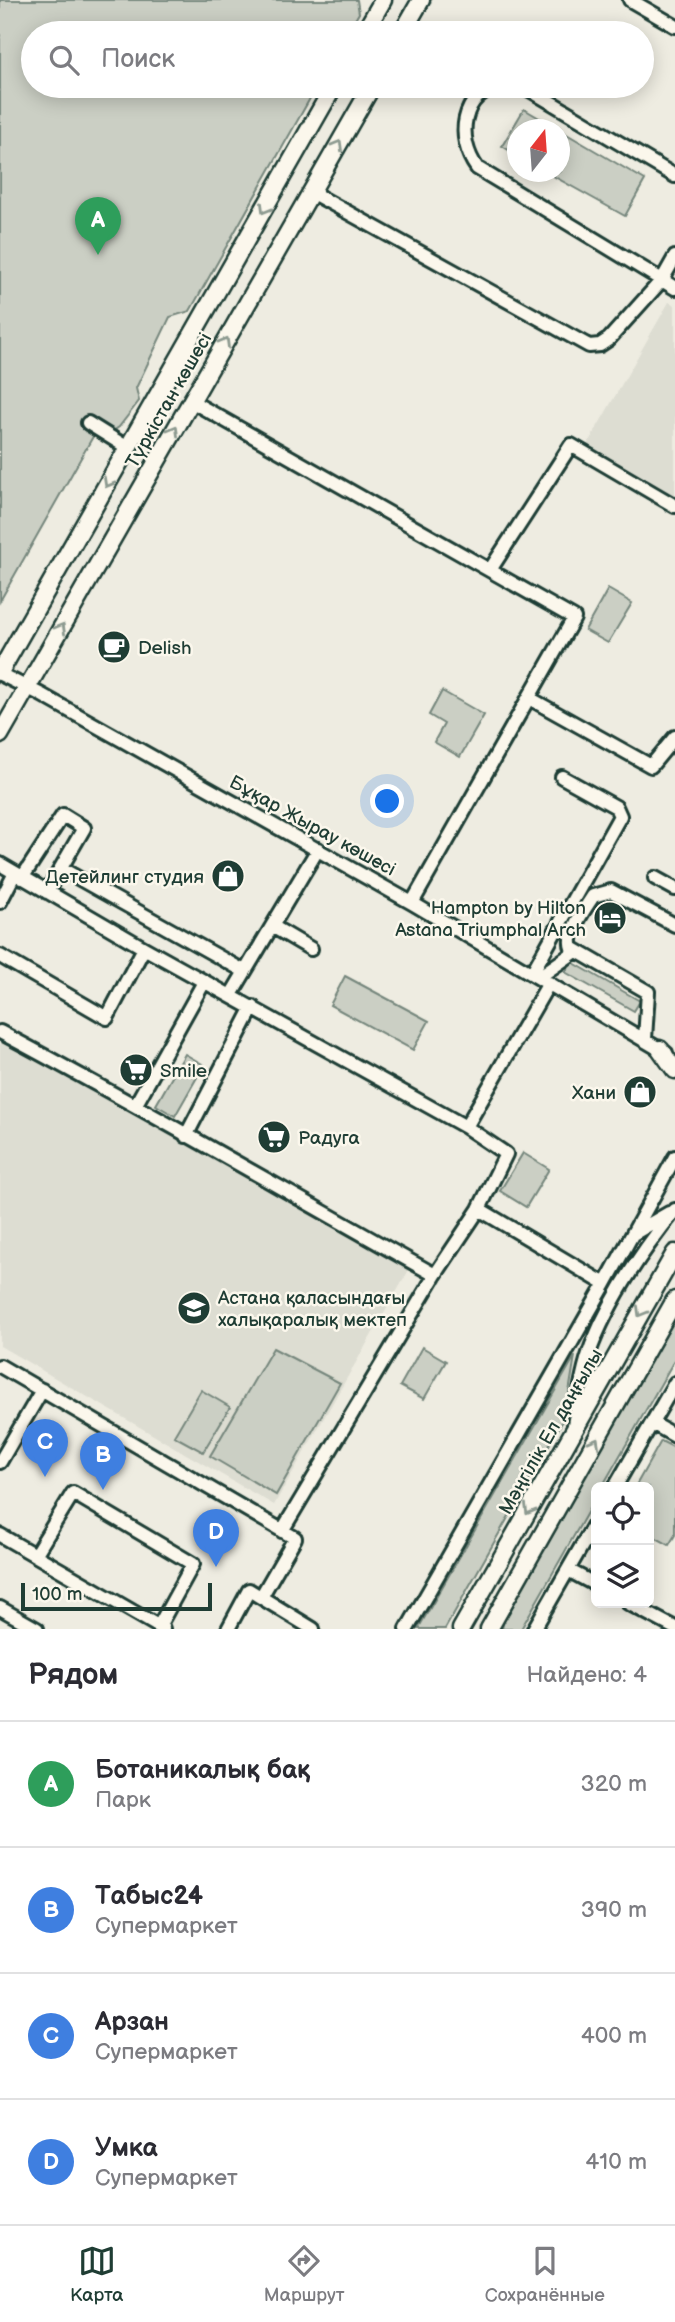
<!DOCTYPE html>
<html lang="ru">
<head>
<meta charset="utf-8">
<style>
	body { margin:0; font-family:"Balsamiq Sans",sans-serif; background:#f7f7f7; color:#2b2b33 }
	.controls { position:absolute; right:21px; bottom:21px; display:grid; overflow:hidden; border-radius:10px; box-shadow:0 4px 18px #0003 }
	.controls button { width:63px; height:63px; display:grid; place-items:center; padding:0; border:0; border-bottom:2px solid #e1e1e2; background:#fff; color:#2b2b33; font:35px sans-serif }
	.compass { position:absolute; left:507px; top:119px; width:63px; height:63px; border-radius:50%; background:#fff; box-shadow:0 4px 18px #0003; rotate:17deg }
	.scale { position:absolute; left:21px; bottom:18px; width:191px; box-sizing:border-box; padding-left:7px; border:4px solid #1f3d34; border-top:0; font-size:19px; line-height:24px; white-space:nowrap; color:#1f3d34; -webkit-text-stroke:5px #fbf7ec; paint-order:stroke }
	.you { position:absolute; left:388px; top:802px; width:24px; height:24px; margin:-18px; border:5px solid #fff; border-radius:50%; background:#1a73e8; box-shadow:0 0 0 10px #1a73e833 }
	.badge { display:grid; place-items:center; width:46px; height:46px; border-radius:50%; background:#1f3d34; color:#fff; font-size:23px; font-weight:700 }
	.pin { position:absolute; translate:-50% -58px; filter:drop-shadow(0 2px 4px #0008) }
	.pin::after { content:''; position:absolute; top:37px; width:24px; height:21px; background:inherit; clip-path:polygon(0 0,100% 0,50% 100%) }
	.list { margin:0; padding:0; list-style:none }
	h2 { display:flex; justify-content:space-between; align-items:center; height:91px; margin:0; padding:0 28px; font-size:30px }
	h2 small { font-size:23px; font-weight:400; color:#7c7c81 }
	.list li { display:grid; grid-template-columns:46px 1fr auto; gap:21px; align-items:center; box-sizing:border-box; height:126px; padding:0 28px; border-top:2px solid #e1e1e2 }
	.list b { display:block; font-size:26px; white-space:nowrap }
	.list p { margin:0; font-size:23px; white-space:nowrap; color:#7c7c81 }
	.list em { font-size:23px; font-style:normal; color:#7c7c81 }
	.icon { flex:none; width:38px; height:38px; fill:none; stroke:currentColor; stroke-width:2; stroke-linecap:round; stroke-linejoin:round }
	.map { position:relative; flex:none; width:675px; height:1629px; overflow:hidden }
	.search { position:absolute; background:#fff; box-shadow:0 4px 18px #0003; left:21px; right:21px; top:21px; height:77px; display:flex; align-items:center; gap:18px; box-sizing:border-box; padding:0 24px; border-radius:38px; color:#7c7c81; font-size:26px }
	.sheet { height:595px; background:#fff }
	nav { display:flex; justify-content:space-around; align-items:center; box-sizing:border-box; height:98px; border-top:2px solid #e1e1e2; background:#fff; font-size:19px; color:#7c7c81 }
	nav a { display:grid; justify-items:center; gap:4px }
	nav .on { color:#1f3d34 }
	.map>svg:first-child { display:block }
</style>
</head>
<body>
<div class="map">
<svg width="675" height="1629" viewBox="0 0 675 1629">
	<rect width="100%" height="100%" fill="#eeece1"/>
	<filter id="ink" filterUnits="userSpaceOnUse"><feTurbulence type="fractalNoise" baseFrequency=".0143" numOctaves="2"/><feDisplacementMap in="SourceGraphic" scale="14" xChannelSelector="R" yChannelSelector="G"/><feConvolveMatrix kernelMatrix="1 2 1 2 8 2 1 2 1" color-interpolation-filters="sRGB"/></filter>
	<g filter="url(#ink)">
		<path fill="#ddddd2" d="M669 302 675 305V496L587 445Z
			M0 1037 409 1270 274 1505 0 1346Z"/>
		<path fill="#cbcfc4" stroke="#75867c" stroke-width="2" d="M0 0H357L359 13 347 33H33V86H317L190 311 170 317 136 388 139 401 119 427 113 431 100 424 0 601Z
			M524 109 645 180 625 216 546 172H560V130H518L517 155 502 146Z
			M608 589 632 603 608 643 585 630Z
			M442 691 484 715 460 757 434 742 444 724 429 715Z
			M572 962 640 1001 634 1011 565 972Z
			M345 976 429 1021 413 1050 330 1005Z
			M185 1054 204 1065 175 1116 156 1105Z
			M523 1153 549 1169 526 1207 500 1191Z
			M675 1309V1359L602 1487H596V1497L521 1629H502L506 1610Z
			M422 1347 446 1361 424 1399 400 1386Z
			M273 1348 340 1383 276 1495 210 1456Z
			M575 1356 565 1417 445 1629H418Z
			M201 1390 230 1407 203 1452 174 1436Z
			M661 1441 675 1448V1535L669 1545 649 1534V1487H635Z"/>
		<g fill="none" stroke-linecap="round" stroke-linejoin="round">
			<defs>
				<path id="minor" d="M630 0 675 26
					M501 86C460 93 456 139 477 168L675 288
					M517 86 525 87 675 176
					M311 192 589 346 600 345 609 339 662 280 675 257
					M191 401 574 618 412 903
					M88 423 128 448
					M490 570 571 445 675 506
					M0 674 40 694 412 903 666 1053
					M529 698 651 766 675 737
					M0 864 144 948 466 1127 506 1154 479 1209 435 1275 282 1531
					M62 869 244 971
					M22 878 63 815 84 828 47 892
					M655 878 675 889
					M0 902 15 873
					M272 926 311 949
					M0 956 107 1018 144 948
					M532 973 620 816 616 807 562 777
					M539 977 576 951
					M231 995 318 849
					M0 1032C147 1110 290 1194 435 1275
					M645 1039 648 992 572 948C566 933 585 909 593 896L611 891 675 925
					M136 1104 204 982
					M466 1127 549 983
					M186 1136 253 1007
					M479 1209 605 1284
					M633 1234 669 1213
					M0 1366 295 1538 261 1597
					M652 1423 675 1436
					M574 1425C579 1398 582 1371 592 1345 611 1297 643 1250 675 1210
					M0 1462 42 1390
					M615 1487 675 1383
					M0 1535 163 1629
					M35 1555 73 1493 193 1564 159 1626
					M568 1570 596 1585
					M628 1603 675 1628
					M0 1608 37 1629
					M228 1629 249 1590 313 1629
					M407 1629 605 1284 675 1157
					M534 1629 596 1521"/>
				<path id="major" d="M364 33 383 0
					M402 33 421 0
					M0 672 334 86
					M0 735 372 86
					M660 1049 675 1070
					M461 1629 675 1253
					M489 1629 675 1300"/>
			</defs>
			<use href="#minor" stroke="#1f3d34" stroke-width="18"/>
			<use href="#major" stroke="#1f3d34" stroke-width="21"/>
			<use href="#minor" stroke="#fbf7ec" stroke-width="12"/>
			<use href="#major" stroke="#fbf7ec" stroke-width="16"/>
		</g>
		<defs><path id="oneway-chevron" d="M-2-3.5L2.5 0L-2 3.5" fill="none" stroke-width="1.6" stroke-linecap="round" stroke-linejoin="round" transform="scale(1.75)"/></defs>
		<g stroke="#8d9a90">
			<use href="#oneway-chevron" transform="translate(338 145) rotate(-60)"/>
			<use href="#oneway-chevron" transform="translate(265 209) rotate(120)"/>
			<use href="#oneway-chevron" transform="translate(225 342) rotate(-60)"/>
			<use href="#oneway-chevron" transform="translate(174 430) rotate(-60)"/>
			<use href="#oneway-chevron" transform="translate(108 483) rotate(119)"/>
			<use href="#oneway-chevron" transform="translate(61 628) rotate(-60)"/>
			<use href="#oneway-chevron" transform="translate(641 1312) rotate(120)"/>
			<use href="#oneway-chevron" transform="translate(595 1442) rotate(-61)"/>
			<use href="#oneway-chevron" transform="translate(529 1510) rotate(120)"/>
		</g>
	</g>
	<defs>
		<symbol id="cafe-disc" viewBox="-11 -11 22 22"><circle r="9.5" fill="#1f3d34" stroke="#fbf7ec"/><path d="M-5.5-4.5H6V0H3Q3 3.5 0 3.5H-2.5Q-5.5 3.5-5.5 0ZM3-3.2v2h1.7v-2ZM-6 4.5H4V6H-6Z" fill="#fff"/></symbol>
		<symbol id="shop-disc" viewBox="-11 -11 22 22"><circle r="9.5" fill="#1f3d34" stroke="#fbf7ec"/><path d="M-5-2.5h2.3a2.7 3.5 0 0 1 5.4 0H5L5.5 6h-11ZM-1.5-2.5h3a1.5 2.3 0 0 0-3 0Z" fill="#fff"/></symbol>
		<symbol id="hotel-disc" viewBox="-11 -11 22 22"><circle r="9.5" fill="#1f3d34" stroke="#fbf7ec"/><path d="M-6-4.5h1.5V1H6V5H4.5V3h-9V5H-6ZM-4 0a1.8 1.8 0 1 1 3.6 0ZM.5 0V-2.5h3Q6-2.5 6 0Z" fill="#fff"/></symbol>
		<symbol id="supermarket-disc" viewBox="-11 -11 22 22"><circle r="9.5" fill="#1f3d34" stroke="#fbf7ec"/><path d="M-6-5.5h2.5l.6 2H6L4.5 2H-2.5L-4.4-4H-6ZM-1.5 3.2a1.3 1.3 0 1 0 .1 0ZM3 3.2a1.3 1.3 0 1 0 .1 0Z" fill="#fff"/></symbol>
		<symbol id="school-disc" viewBox="-11 -11 22 22"><circle r="9.5" fill="#1f3d34" stroke="#fbf7ec"/><path d="M0-5L7-2L0 1L-7-2ZM-4 1L0 2.5L4 1V4Q0 6-4 4Z" fill="#fff"/></symbol>
	</defs>
	<g fill-rule="evenodd">
		<use href="#cafe-disc" x="95" y="628" width="38" height="38"/>
		<use href="#shop-disc" x="209" y="857" width="38" height="38"/>
		<use href="#hotel-disc" x="591" y="899" width="38" height="38"/>
		<use href="#supermarket-disc" x="117" y="1051" width="38" height="38"/>
		<use href="#shop-disc" x="621" y="1073" width="38" height="38"/>
		<use href="#supermarket-disc" x="255" y="1118" width="38" height="38"/>
		<use href="#school-disc" x="175" y="1289" width="38" height="38"/>
	</g>
	<g text-anchor="middle" stroke-width="5" stroke-linejoin="round" paint-order="stroke">
		<g font-size="19" fill="#1f3d34" stroke="#fbf7ec">
			<text transform="translate(168 400) rotate(-60)" y="7">Түркістан көшесі</text>
			<text transform="translate(313 825) rotate(29)" y="7">Бұқар Жырау көшесі</text>
			<text transform="translate(550 1431) rotate(-60)" y="7">Мәңгілік Ел даңғылы</text>
		</g>
		<g font-size="19" fill="#1f3d34" stroke="#fbf7ec" text-anchor="start">
			<text x="138" y="654">Delish</text>
			<text x="204" y="883" text-anchor="end">Детейлинг студия</text>
			<text x="586" y="914" text-anchor="end">Hampton by Hilton<tspan x="586" dy="22">Astana Triumphal Arch</tspan></text>
			<text x="160" y="1077">Smile</text>
			<text x="616" y="1099" text-anchor="end">Хани</text>
			<text x="298" y="1144">Радуга</text>
			<text x="218" y="1304">Астана қаласындағы<tspan x="218" dy="22">халықаралық мектеп</tspan></text>
		</g>
	</g>
</svg>
<div class="controls">
<button><svg class="icon" aria-label="locate" viewBox="0 0 24 24"><circle cx="12" cy="12" r="6"/><path d="M12 2v4M12 18v4M2 12h4M18 12h4"/></svg></button>
<button><svg class="icon" aria-label="layers" viewBox="0 0 24 24"><path d="M12 4l9 5-9 5-9-5zM3 14l9 5 9-5"/></svg></button>
</div>
<svg class="compass" viewBox="-18 -18 36 36"><path d="M0-13l5 13h-10z" fill="#e53935"/><path d="M0 13l5-13h-10z" fill="#7c7c81"/></svg>
<div class="scale">100 m</div>
<div class="you"></div>
<div class="pin badge" style="left:98px;top:255px;background:#2e9e5b">A</div>
<div class="pin badge" style="left:103px;top:1490px;background:#3f7fe0">B</div>
<div class="pin badge" style="left:45px;top:1477px;background:#3f7fe0">C</div>
<div class="pin badge" style="left:216px;top:1567px;background:#3f7fe0">D</div>
<div class="search"><svg class="icon" aria-label="search" viewBox="0 0 24 24"><circle cx="10" cy="10" r="6"/><path d="M15 15l6 6"/></svg>Поиск</div>
</div>
<section class="sheet">
<h2>Рядом<small>Найдено: 4</small></h2>
<ul class="list">
<li><span class="badge" style="background:#2e9e5b">A</span><div><b>Ботаникалық бақ</b><p>Парк</p></div><em>320 m</em></li>
<li><span class="badge" style="background:#3f7fe0">B</span><div><b>Табыс24</b><p>Супермаркет</p></div><em>390 m</em></li>
<li><span class="badge" style="background:#3f7fe0">C</span><div><b>Арзан</b><p>Супермаркет</p></div><em>400 m</em></li>
<li><span class="badge" style="background:#3f7fe0">D</span><div><b>Умка</b><p>Супермаркет</p></div><em>410 m</em></li>
</ul>
</section>
<nav>
<a class="on"><svg class="icon" aria-label="map" viewBox="0 0 24 24"><path d="M3 6l6-2 6 2 6-2v14l-6 2-6-2-6 2zM9 4v14M15 6v14"/></svg>Карта</a>
<a><svg class="icon" aria-label="directions" viewBox="0 0 24 24"><path d="M12 3l9 9-9 9-9-9zM9 14v-3h6M13 9l2 2-2 2"/></svg>Маршрут</a>
<a><svg class="icon" aria-label="saved" viewBox="0 0 24 24"><path d="M7 4h10v16l-5-4-5 4z"/></svg>Сохранённые</a>
</nav>
</body>
</html>
